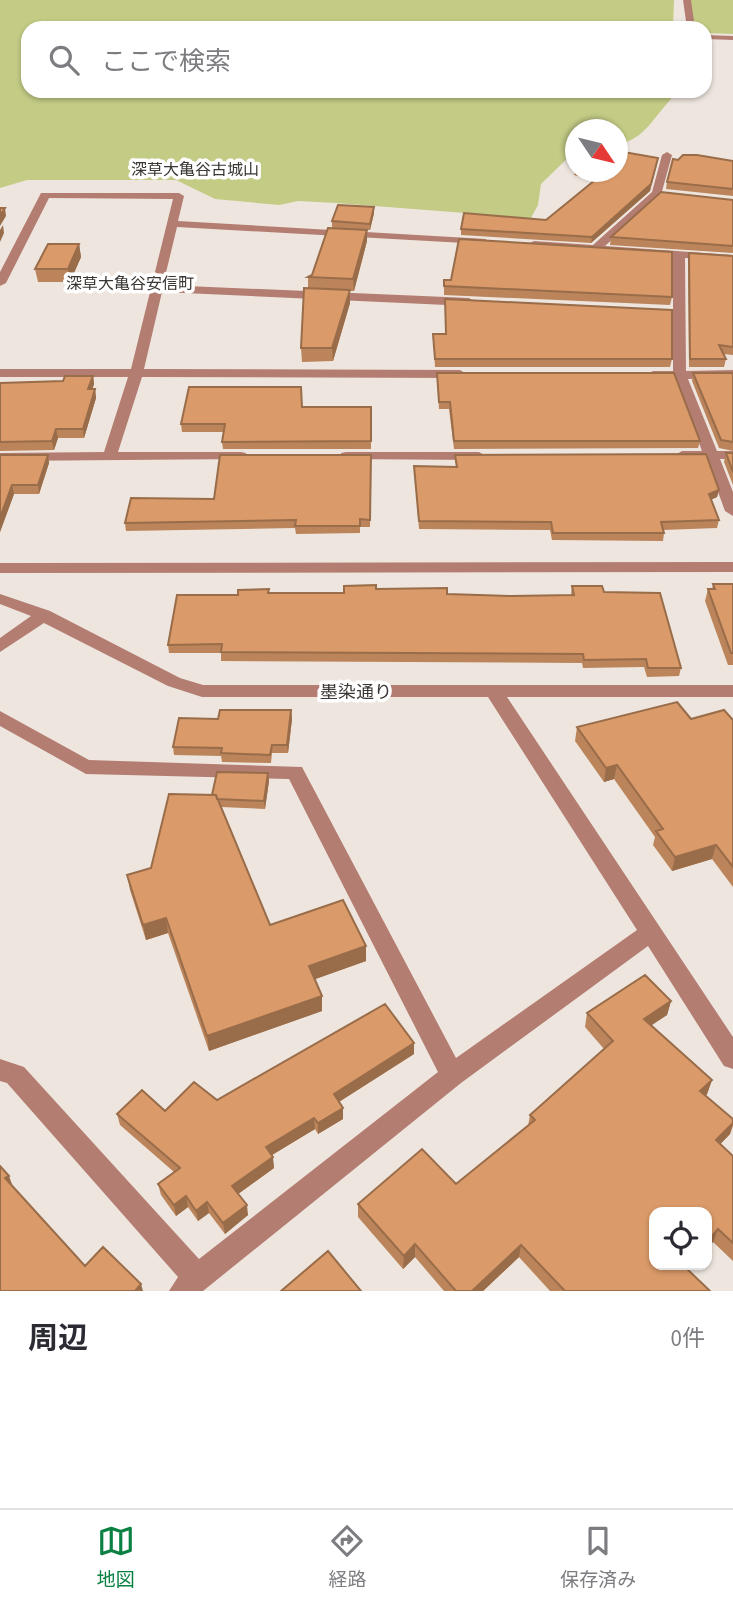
<!DOCTYPE html>
<html lang="ja">
<head>
<meta charset="utf-8">
<style>
	body { margin:0; font-family:"Source Sans 3","Noto Sans JP",sans-serif; background:#f7f7f7; color:#2b2b33 }
	.controls { position:absolute; right:21px; bottom:21px; display:grid; overflow:hidden; border-radius:14px; box-shadow:0 2px 5px #0004 }
	.controls button { width:63px; height:63px; display:grid; place-items:center; padding:0; border:0; border-bottom:2px solid #e1e1e2; background:#fff; color:#2b2b33; font:35px sans-serif }
	.compass { position:absolute; left:565px; top:119px; width:63px; height:63px; border-radius:50%; background:#fff; box-shadow:0 2px 5px #0004; rotate:125deg }
	.list { margin:0; padding:0; list-style:none }
	h2 { display:flex; justify-content:space-between; align-items:center; height:91px; margin:0; padding:0 28px; font-size:30px }
	h2 small { font-size:23px; font-weight:400; color:#7c7c81 }
	.icon { flex:none; width:38px; height:38px; fill:none; stroke:currentColor; stroke-width:2; stroke-linecap:round; stroke-linejoin:round }
	.map { position:relative; flex:none; width:733px; height:1291px; overflow:hidden }
	.search { position:absolute; background:#fff; box-shadow:0 2px 5px #0004; left:21px; right:21px; top:21px; height:77px; display:flex; align-items:center; gap:18px; box-sizing:border-box; padding:0 24px; border-radius:21px; color:#7c7c81; font-size:26px }
	.sheet { height:217px; background:#fff }
	nav { display:flex; justify-content:space-around; align-items:center; box-sizing:border-box; height:98px; border-top:2px solid #e1e1e2; background:#fff; font-size:19px; color:#7c7c81 }
	nav a { display:grid; justify-items:center; gap:4px }
	nav .on { color:#0b8043 }
	.map>svg:first-child { display:block }
</style>
</head>
<body>
<div class="map">
<svg width="733" height="1291" viewBox="0 0 733 1291">
	<rect width="100%" height="100%" fill="#eee6de"/>
	<path fill="#c3cb85" d="M0 0H674L673 28H28V91H670L671 99C654 117 644 140 618 144V130H576L575 151 541 184 538 205 531 218 336 203 298 201 279 205 215 199 176 180H27L0 188Z
		M689 0H733V34L705 33V28H693Z"/>
	<g fill="none" stroke-linecap="round" stroke-linejoin="round">
		<path fill="#b47d72" fill-rule="evenodd" d="M683 0H691L695 28H687Z
			M705 35 733 36V40L705 39Z
			M667 152 672 155 661 195 605 246 733 255V261L685 258 686 371 733 370V378L688 379 717 451H733V459H720L733 492V516L725 511 706 459H682L675 455 682 451H702L675 379H653L646 375 653 371H673V257L534 247 528 244 534 241 593 245 652 192 662 155Z
			M41 193H179L184 196 178 221 486 239V243L482 244 177 227 163 285 469 298 475 302 469 306 162 292 144 369 460 370 467 374 460 378 142 377 118 452H241L246 453V459L0 461V453L104 452 128 377H0V369H131L173 199 49 198 6 283 0 286V272Z
			M346 452H479L486 456 479 460 341 459V453Z
			M733 562V572L0 573V563Z
			M0 594 50 611 180 678 203 685H733V697H507L733 1037V1069L724 1066 648 946 461 1083 203 1291H169L178 1277 7 1083 0 1081V1059L24 1067 199 1259 438 1072 289 779 86 774 0 726V711L89 760 302 767 456 1058 637 930 488 697H202L168 686 44 623 0 652V638L31 616 0 604Z"/>
	</g>
	<path fill="#bb845a" d="M678 160 733 161V196L666 189 667 182Z
		M657 164 650 191 591 243 461 235V229L546 220 594 180 574 175 576 169V172H618Z
		M733 200V253L610 245 611 237Z
		M374 207V213L370 230 332 228V221Z
		M367 241 354 291H350V303L333 361 302 362 301 348 308 288V277Z
		M79 244 81 257 70 282H38L35 269Z
		M689 253 733 256V355L723 354 726 359 724 367H689L688 261Z
		M444 280 672 297 670 305 444 295Z
		M445 299 672 359 670 367H435L433 334H445Z
		M437 373 700 441 698 448 454 449 449 409H439Z
		M693 373 733 375V451L719 448 692 381Z
		M93 376 94 384 92 389H95L96 398 84 438H58L54 450 0 451V383L63 381Z
		M302 407H371V449H223L222 442 224 432H182L181 424Z
		M726 453H733V485L724 462Z
		M0 455H48L49 463 39 494H14L0 532Z
		M371 455 370 527H360V533L296 534 295 528 126 531 125 523Z
		M455 455 719 490 717 497 711 500 719 520 717 528 663 530 664 533 663 541 552 540 550 530 419 529 414 466 456 467Z
		M713 584H733V665H728L705 601 708 589H712Z
		M572 586 604 592 681 668 679 676 647 677 644 667 583 668 582 663 221 661V653H169L168 645 238 595 344 593 376 589 447 594 511 596 571 595Z
		M291 710 292 719 288 753H272L271 763 222 762 221 756 174 755 173 747 218 719Z
		M691 719 733 720V887L712 859 672 871 653 845 655 837 614 779 604 782 575 741 577 727Z
		M268 773 269 781 265 809 221 807 270 925 366 961 315 979 322 996V1011L209 1051 168 933 146 940 130 890 127 875 151 868 212 795Z
		M671 1001 667 1015 651 1025 712 1080 707 1094 706 1096 733 1119V1126L730 1134 720 1144 733 1156V1261L713 1242 654 1265H692L688 1270 710 1291H550L519 1257 483 1291H444L415 1257 403 1269 358 1217V1204L456 1184 528 1126 530 1115 604 1049 585 1027 587 1013Z
		M414 1054 339 1102 343 1119 318 1134 315 1129 272 1155 274 1168 238 1194 248 1215 225 1234 209 1213 198 1221 188 1207 176 1216 161 1195 158 1184 174 1172 120 1125 117 1114 165 1111Z"/>
	<path fill="#996c4a" d="M658 158 650 191 591 243 592 237Z
		M374 207V213L370 230V224Z
		M5 208 6 216 0 226V216Z
		M3 225 4 233 0 242V230Z
		M367 230V241L354 291 353 279Z
		M79 244 81 257 70 282 68 269Z
		M350 290V303L333 361 332 348Z
		M93 376 94 384 90 398 88 389Z
		M95 389 96 398 84 438 83 429Z
		M56 429 58 438 54 450 52 441Z
		M48 455 49 463 39 494 38 485Z
		M12 485 14 494 0 532V518Z
		M719 490 717 497 707 501 709 494Z
		M291 710 292 719 288 753 287 745Z
		M617 765 614 779 604 782 606 768Z
		M268 773 269 781 265 809 264 801Z
		M716 845 712 859 672 871 675 857Z
		M166 918 168 933 146 940 143 925Z
		M366 946V961L310 981 309 966Z
		M322 996V1011L209 1051 207 1036Z
		M671 1001 667 1015 640 1033 644 1019Z
		M414 1043V1054L334 1105V1094Z
		M712 1080 707 1094 696 1105 700 1091Z
		M343 1108V1119L318 1134V1123Z
		M314 1118 315 1129 267 1158 266 1147Z
		M733 1123 730 1134 711 1154 716 1140Z
		M273 1157 274 1168 234 1197 232 1186Z
		M9 1176 14 1190 5 1178Z
		M186 1196 188 1207 176 1216 174 1205Z
		M207 1202 209 1213 198 1221 196 1211Z
		M247 1205 248 1215 225 1234 223 1223Z
		M718 1229 713 1242 707 1249V1242Z
		M415 1244V1257L403 1269 404 1256Z
		M521 1245 519 1257 483 1291H472Z
		M686 1265H692L679 1279Z
		M141 1284 143 1291H135Z"/>
	<path fill="#da9a69" stroke="#996c4a" stroke-width="2" d="M618 151 658 158 651 184 592 237 461 229 464 213 546 220 600 176 583 172H618Z
		M683 155H697L733 161V189L667 182 673 159 678 160Z
		M661 192 733 200V246L611 237Z
		M338 205 374 207 370 224 332 221Z
		M0 208H5L0 216Z
		M328 228 367 230 353 279 308 277 312 275Z
		M459 239 672 252V297L444 286V280H451Z
		M48 244H79L68 269H35Z
		M689 253 733 256V347L719 345 726 359H690Z
		M304 288 350 290 332 348H301Z
		M445 299 672 310V359H435L433 334H446Z
		M437 373H674L700 441H454L450 402H439Z
		M693 373H732L733 375V442L721 440Z
		M65 376H93L88 389H95L83 429H56L52 441 0 442V383L63 381Z
		M189 387H301L302 407H371V441L222 442 225 424H181Z
		M726 453H733V472Z
		M706 454 719 490 709 494 719 520 661 522 664 533H553L551 522 419 521 414 466 457 467 455 455Z
		M0 455H48L38 485H12L0 518Z
		M220 455H371L370 520 360 519V526H295L296 520 125 523 131 498 214 499Z
		M713 584H733V653H731L708 589H715Z
		M376 585V589L447 588V594L511 596 574 595 572 586H602L604 592 660 593 681 668H648L646 659 584 660 583 654 221 652 222 644 168 645 177 595H238V590L269 589 268 593H344V586Z
		M677 702 691 719 724 710 733 720V867L716 845 675 857 656 831 663 829 617 765 606 768 577 727Z
		M220 710H291L287 745H272L270 755 221 753 222 748 173 747 179 718 218 719Z
		M217 772 268 773 264 801 217 799 216 795H212Z
		M169 794 216 795 270 925 343 900 366 946 309 966 322 996 207 1036 166 918 143 925 127 875 151 868Z
		M645 975 671 1001 644 1019 712 1080 700 1091 733 1119V1123L716 1140 733 1156V1243L718 1229 707 1242V1212H654V1265H686L684 1266 710 1291H565L521 1245 472 1291H456L415 1244 404 1256 358 1204 422 1149 456 1184 535 1120 530 1115 613 1041 587 1013Z
		M385 1004 414 1043 334 1094 343 1108 318 1123 314 1118 266 1147 273 1157 232 1186 247 1205 223 1223 207 1202 196 1211 186 1196 174 1205 158 1184 180 1168 117 1114 142 1090 165 1111 194 1082 217 1100Z
		M0 1166 9 1176 5 1178 85 1266 103 1247 141 1284 135 1291H0Z
		M328 1251 361 1291H281Z"/>
	<g text-anchor="middle" stroke-width="7" stroke-linejoin="round" paint-order="stroke">
		<g font-size="16" fill="#393633" stroke="#fff">
			<text x="195" y="175">深草大亀谷古城山</text>
			<text x="130" y="289">深草大亀谷安信町</text>
		</g>
		<g font-size="18" fill="#393633" stroke="#fff">
			<text x="356" y="698">墨染通り</text>
		</g>
	</g>
</svg>
<div class="controls">
<button><svg class="icon" aria-label="locate" viewBox="0 0 24 24"><circle cx="12" cy="12" r="6"/><path d="M12 2v4M12 18v4M2 12h4M18 12h4"/></svg></button>
</div>
<svg class="compass" viewBox="-18 -18 36 36"><path d="M0-13l5 13h-10z" fill="#e53935"/><path d="M0 13l5-13h-10z" fill="#7c7c81"/></svg>
<div class="search"><svg class="icon" aria-label="search" viewBox="0 0 24 24"><circle cx="10" cy="10" r="6"/><path d="M15 15l6 6"/></svg>ここで検索</div>
</div>
<section class="sheet">
<h2>周辺<small>0件</small></h2>
<ul class="list">
</ul>
</section>
<nav>
<a class="on"><svg class="icon" aria-label="map" viewBox="0 0 24 24"><path d="M3 6l6-2 6 2 6-2v14l-6 2-6-2-6 2zM9 4v14M15 6v14"/></svg>地図</a>
<a><svg class="icon" aria-label="directions" viewBox="0 0 24 24"><path d="M12 3l9 9-9 9-9-9zM9 14v-3h6M13 9l2 2-2 2"/></svg>経路</a>
<a><svg class="icon" aria-label="saved" viewBox="0 0 24 24"><path d="M7 4h10v16l-5-4-5 4z"/></svg>保存済み</a>
</nav>
</body>
</html>
